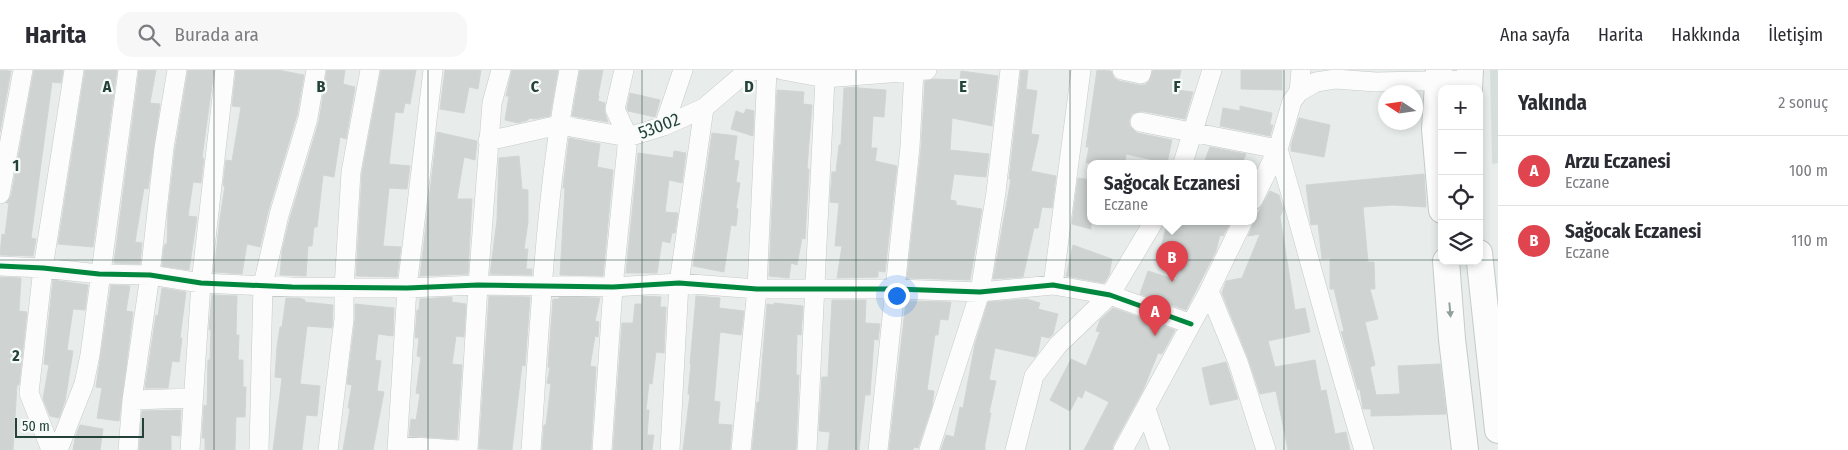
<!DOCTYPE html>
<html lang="tr">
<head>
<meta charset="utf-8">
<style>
	body { margin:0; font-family:"Fira Sans Condensed",sans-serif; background:#f7f7f7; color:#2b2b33 }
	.controls { position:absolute; right:15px; top:15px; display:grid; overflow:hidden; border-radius:10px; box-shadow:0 2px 8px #0003 }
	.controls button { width:45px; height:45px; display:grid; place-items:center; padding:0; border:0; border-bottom:1px solid #e1e1e2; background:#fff; color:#2b2b33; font:25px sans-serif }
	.compass { position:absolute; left:1378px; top:15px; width:45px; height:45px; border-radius:50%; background:#fff; box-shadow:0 2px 8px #0003; rotate:282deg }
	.scale { position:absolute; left:15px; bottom:12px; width:129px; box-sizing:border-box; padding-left:5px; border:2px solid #24423a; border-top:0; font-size:14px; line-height:18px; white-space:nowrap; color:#24423a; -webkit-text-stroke:4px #f7fbf9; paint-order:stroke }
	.you { position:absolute; left:896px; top:225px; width:18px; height:18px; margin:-12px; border:4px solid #fff; border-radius:50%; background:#1a73e8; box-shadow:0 0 0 8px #1a73e833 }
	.badge { display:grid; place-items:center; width:32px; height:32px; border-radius:50%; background:#0f766e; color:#fff; font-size:16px; font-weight:700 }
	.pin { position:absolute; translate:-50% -41px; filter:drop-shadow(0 1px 2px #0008) }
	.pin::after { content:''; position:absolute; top:26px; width:18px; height:15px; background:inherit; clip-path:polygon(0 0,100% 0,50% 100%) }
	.popup { position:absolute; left:1087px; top:90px; width:170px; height:65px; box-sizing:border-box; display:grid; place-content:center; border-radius:10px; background:#fff; filter:drop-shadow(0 1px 4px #0005); font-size:16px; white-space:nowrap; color:#7c7c81 }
	.popup b { font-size:19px; color:#2b2b33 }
	.popup::after { content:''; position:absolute; left:50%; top:100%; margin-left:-10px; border:10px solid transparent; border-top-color:#fff }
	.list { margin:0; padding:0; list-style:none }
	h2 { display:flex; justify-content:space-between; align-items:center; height:65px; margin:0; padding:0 20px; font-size:21px }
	h2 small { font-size:16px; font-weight:400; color:#7c7c81 }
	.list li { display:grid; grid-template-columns:32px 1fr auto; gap:15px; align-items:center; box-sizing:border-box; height:70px; padding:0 20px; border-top:1px solid #e1e1e2 }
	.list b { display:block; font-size:19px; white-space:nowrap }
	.list p { margin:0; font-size:16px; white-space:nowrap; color:#7c7c81 }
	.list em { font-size:16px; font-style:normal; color:#7c7c81 }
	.icon { flex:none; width:28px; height:28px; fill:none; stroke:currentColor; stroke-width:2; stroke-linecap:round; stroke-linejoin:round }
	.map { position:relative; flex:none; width:1498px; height:380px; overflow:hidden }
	header { display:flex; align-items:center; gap:30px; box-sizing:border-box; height:70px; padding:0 25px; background:#fff; border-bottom:1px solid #e1e1e2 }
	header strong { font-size:24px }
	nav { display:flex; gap:28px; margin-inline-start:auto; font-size:18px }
	.search { width:350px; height:45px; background:#f7f7f7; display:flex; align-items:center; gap:12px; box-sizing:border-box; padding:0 18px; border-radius:15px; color:#7c7c81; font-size:19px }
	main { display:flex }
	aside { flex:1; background:#fff }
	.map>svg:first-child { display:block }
</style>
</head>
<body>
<header>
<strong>Harita</strong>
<div class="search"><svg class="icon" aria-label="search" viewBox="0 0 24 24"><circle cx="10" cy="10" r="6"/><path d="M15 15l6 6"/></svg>Burada ara</div>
<nav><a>Ana sayfa</a><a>Harita</a><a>Hakkında</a><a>İletişim</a></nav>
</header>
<main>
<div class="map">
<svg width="1498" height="380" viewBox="0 0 1498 380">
	<rect width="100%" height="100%" fill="#e8edeb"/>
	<path fill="#d6dedb" d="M1490 0H1498V93L1492 94Z"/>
	<path fill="#cfd4d2" stroke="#d1d6d4" d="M0 0 11 1 0 62Z
		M34 0H63L61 13 52 12 31 168 36 169 33 186 0 185 2 164 5 165 9 133H6L11 126Z
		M85 0H117L93 177 58 174Z
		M139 0H156L150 33 160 34 148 119 144 118 135 172 142 173 140 194 114 193Z
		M188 0H214L202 88H204L201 113 193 112 188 146 197 147 189 200 162 196 164 177 165 174H167L168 141 175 80Z
		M236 0H278L304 5 297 45 268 142 260 177 247 174 242 204 214 202 220 148 225 116H223L226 90 232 91 241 37 232 36Z
		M327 0H345L343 14 355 17 346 69 340 67 334 107 323 105 317 157H314L312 176H308L306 206 280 205 282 181 290 148 319 51Z
		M381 0H416L410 34 405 33 403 43 395 42 389 94 410 96 407 119 389 118 383 176 401 177 397 207 356 206 362 102Z
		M445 0H481L478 19 469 17 464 43 440 39Z
		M512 0H558L550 46 534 49 529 48 528 50 518 53 505 50 509 26H506Z
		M580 0H603L598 26H599L598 31 605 33V43L608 52 572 46Z
		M1021 0H1028L1026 19 1037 21 1031 64 1039 65 1031 101 1056 106 1052 138 1042 137 1038 158H1034L1023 207 993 209 1011 109H1009Z
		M1097 0 1111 1 1114 8 1119 11 1139 15H1145L1149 11 1153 0H1181L1177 20 1193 22 1185 49 1142 41 1132 44 1129 50 1130 56 1137 63 1172 70 1167 93 1126 84 1125 93H1086L1089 77H1086Z
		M1241 0H1282V20L1241 19Z
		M961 1 998 6 992 56 952 48 950 80 989 84 986 107 954 104 950 130 956 131V135L982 139 970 210 907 208 921 78 925 11 934 9 960 10Z
		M858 17V18L886 20 884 47 873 46 871 78H877L875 91 897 96 885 202 878 201V207L837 208 842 176H835L839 133 830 132 832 102H836L839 75H841L844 18Z
		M777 20 804 22 803 34 812 35 807 99H809L805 169 802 168 797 195 791 193 789 208 769 206Z
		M630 23 660 30 655 47 628 41 627 38Z
		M1240 36 1272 43 1270 55H1273L1270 66 1220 56 1223 38 1240 41Z
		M746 39 754 41 753 66 731 59 736 41 744 44Z
		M1299 48 1330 55 1324 87 1291 81V75Z
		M437 62 477 71 475 90 464 87 457 129H472L468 204 420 206Z
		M712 63 737 66 734 90 739 91 736 112 740 113 736 138 738 139 736 156 731 155 724 202 693 196Z
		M569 68 600 74 597 97 613 100 603 206 560 205 565 118H563Z
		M1210 77 1246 84 1242 93H1204Z
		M674 81 686 83 682 113 669 110 665 142 678 143 675 163H672L670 173 662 171 657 203H626L638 83 673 88Z
		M519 86 522 119 528 120V152L524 179H528L526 199H532V205L490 204 497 150 499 88Z
		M1424 104 1426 137 1393 135 1363 137 1368 192H1374L1375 219H1370L1378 249 1365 252 1375 295 1370 297 1376 325 1400 324 1398 296 1440 294 1446 344 1371 346V339H1363L1360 319 1358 320 1342 264 1341 262 1344 261 1334 219H1330V188L1322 189 1318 154 1311 155 1306 115Z
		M1078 108 1091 110V159L1072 154Z
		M1270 121 1279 125 1283 139 1280 147 1295 240 1305 238 1310 262 1268 271 1275 297 1315 290 1321 321 1326 320 1335 364 1346 362 1350 380H1288L1276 321 1260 324 1248 288 1222 223 1226 211 1242 208 1260 164 1248 166 1260 139Z
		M1168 151H1231L1223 166 1220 165 1216 181 1186 240 1140 224 1148 201 1176 210 1184 183 1161 177Z
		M1073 175 1112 189 1109 205 1104 213 1066 206Z
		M0 207 21 208 19 241 27 242 19 315H17L13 380H0Z
		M53 210 88 215 85 240 73 239 67 280 73 281 65 331 59 348 50 346 43 329 49 295 44 294Z
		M111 215 130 216 126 241 133 242 119 351 97 348 102 318 96 317Z
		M162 218 186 222 180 268H182L179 292 172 291 168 318H145L156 245 158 246Z
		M212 225 237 226 236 265H239L238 290H243V317H246L245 347H236L235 380H205V368H202L204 335 207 336 208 290H210L211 260H209Z
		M489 226 530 227 525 296 522 295 512 380 479 379Z
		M642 226 661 227 660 237H666L664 283 656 282 652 314 649 313 646 340H649L647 365H654L652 380H613L622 253H633L635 234H642Z
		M696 226 720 228 719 238 744 241 741 265 720 262 714 331 720 332 718 354 732 355 730 380H683L690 324H688L691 294H690Z
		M452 227V232L466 234 464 267 456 266 452 294 462 295 457 369 409 366 411 349 416 350 420 324 416 323 421 287 417 286 419 268H415L417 240H419L420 229Z
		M559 227 600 228 595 251 599 252 598 267 595 266 590 296 596 297 591 380H542L544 355H546L551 314 547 313 550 298 548 297 553 229H559Z
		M286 228H299L305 230V232L333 235 332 258 307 256 300 314 320 316 317 346 306 345 302 380H273L282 308 275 307 277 277 280 257H282Z
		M1026 229 1040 233 1038 239 1058 244 1053 264 1049 268 1041 266 1038 282 1035 287 995 278 989 310 996 311 989 343H991L985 374V380H941L946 365 954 367 960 337 963 338 975 274 988 232Z
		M832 230H866L865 253 880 254 878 270 874 269 870 325H865L859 380H828L830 362 819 361 822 307H828Z
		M906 231 951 232 948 250 940 249 938 265H935L927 320 934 321 932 336 918 378 914 377 913 380H889Z
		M774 233 803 236 801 265 797 264 796 305H799L796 380H752L757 332H759L767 234 774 235Z
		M355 234 394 238 393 266 378 264 375 290 381 291 377 321 384 322 373 380H343L350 339 348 338 352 315 347 314 355 250Z
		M1113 238 1175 260 1162 284 1158 283 1143 320 1113 375 1112 380H1084L1109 332 1085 320 1082 328 1078 326 1070 341 1050 330 1071 289 1086 296 1100 262 1096 261 1100 250Z
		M1226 292 1238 329 1210 335 1202 298Z
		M181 340 180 366 171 365V380H139L142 341Z
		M80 355 103 359 100 380H73L75 368Z"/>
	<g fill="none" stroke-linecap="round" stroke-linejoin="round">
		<defs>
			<path id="street" d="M782 0 825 8 927 0
				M1122 0 1141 4 1142 0
				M1299 22 1301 0
				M1140 52 1278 79
				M664 56 683 0
				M488 71 559 55 628 67 664 56 704 38 745 3 758 0
				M1278 79C1307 179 1333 280 1364 380
				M1183 93 1212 0
				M0 124 23 0
				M1253 130 1278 79 1292 31 1299 22 1316 12 1335 9 1376 12 1469 10
				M0 196 43 198 99 204 150 205 201 213 292 217 407 218 478 215 613 217 679 213 757 219H896L980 222 1053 215 1110 225 1191 254
				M1053 215 1081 0
				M1209 221 1238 292 1266 380
				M132 330 193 328
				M1146 339 1160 380
				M397 376 460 380
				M51 380 29 323 43 198 74 0
				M58 380 84 314 90 285 128 0
				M128 380 132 330 150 205 164 78 177 0
				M190 380 201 213 225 0
				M259 380 263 215 279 145 308 48 316 0
				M328 380 344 249V218L351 102 370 0
				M397 380 407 218 433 0
				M468 380 478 215 492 33 501 0
				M531 380C540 253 545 125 569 0
				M602 380 613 217 628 67 615 39 624 0
				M670 380 679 213 704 38
				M741 380 757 219 767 0
				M807 380 825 8 826 0
				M878 380 910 77 914 0
				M929 380 980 222 996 122 1010 0
				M1015 380 1034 306 1058 275 1110 225 1154 151
				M1123 380 1209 221 1243 151"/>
			<path id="secondary" d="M1439 0 1435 59 1442 140
				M1469 19 1470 0
				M1479 183 1498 360
				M1446 191 1452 269 1465 380"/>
		</defs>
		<use href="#street" stroke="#c5cac8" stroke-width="20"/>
		<use href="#secondary" stroke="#c3cbc8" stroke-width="28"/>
		<use href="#street" stroke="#fcfcfc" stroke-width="19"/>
		<use href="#secondary" stroke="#fcfcfc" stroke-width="26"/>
		<defs>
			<path id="cycleway" d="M0 196 43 198 99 204 150 205 201 213 292 217 407 218 478 215 613 217 679 213 757 219H896L980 222 1053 215 1110 225 1191 254"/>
		</defs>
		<use href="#cycleway" stroke="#f7fbf9" stroke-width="8"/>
		<use href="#cycleway" stroke="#00873e" stroke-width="5"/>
	</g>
	<defs><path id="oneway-solid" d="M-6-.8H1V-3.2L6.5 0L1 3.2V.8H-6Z" transform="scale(1.25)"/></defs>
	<use fill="#909f9b" href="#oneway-solid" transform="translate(1450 240) rotate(85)"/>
	<path fill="none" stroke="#24423a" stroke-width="1" stroke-opacity="0.55" d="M214 0V380M428 0V380M642 0V380M856 0V380M1070 0V380M1284 0V380M0 190H1442M1479 190H1498"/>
	<g text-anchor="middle" stroke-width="4.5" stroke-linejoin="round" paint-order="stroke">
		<g font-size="18" fill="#24423a" stroke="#f7fbf9">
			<text transform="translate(659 56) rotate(-21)" y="6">53002</text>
		</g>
	</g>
	<g font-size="16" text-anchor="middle" font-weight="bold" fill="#24423a" stroke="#f7fbf9" stroke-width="4.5" stroke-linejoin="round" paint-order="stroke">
		<text x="107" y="22">A</text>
		<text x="321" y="22">B</text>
		<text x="535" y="22">C</text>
		<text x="749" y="22">D</text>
		<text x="963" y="22">E</text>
		<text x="1177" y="22">F</text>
		<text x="16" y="101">1</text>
		<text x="16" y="291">2</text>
	</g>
</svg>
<div class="controls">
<button>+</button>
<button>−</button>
<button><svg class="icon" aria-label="locate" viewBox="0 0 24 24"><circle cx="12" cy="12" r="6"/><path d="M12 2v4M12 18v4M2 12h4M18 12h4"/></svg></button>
<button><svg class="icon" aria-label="layers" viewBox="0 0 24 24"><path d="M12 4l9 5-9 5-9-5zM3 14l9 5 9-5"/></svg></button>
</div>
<svg class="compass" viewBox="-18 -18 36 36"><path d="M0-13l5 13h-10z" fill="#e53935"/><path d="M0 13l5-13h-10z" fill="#7c7c81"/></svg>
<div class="scale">50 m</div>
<div class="you"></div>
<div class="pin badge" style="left:1155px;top:266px;background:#e0444e">A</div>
<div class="pin badge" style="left:1172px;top:212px;background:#e0444e">B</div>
<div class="popup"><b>Sağocak Eczanesi</b>Eczane</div>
</div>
<aside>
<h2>Yakında<small>2 sonuç</small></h2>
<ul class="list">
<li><span class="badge" style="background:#e0444e">A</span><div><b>Arzu Eczanesi</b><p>Eczane</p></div><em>100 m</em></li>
<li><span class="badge" style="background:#e0444e">B</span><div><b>Sağocak Eczanesi</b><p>Eczane</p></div><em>110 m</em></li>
</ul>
</aside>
</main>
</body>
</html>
